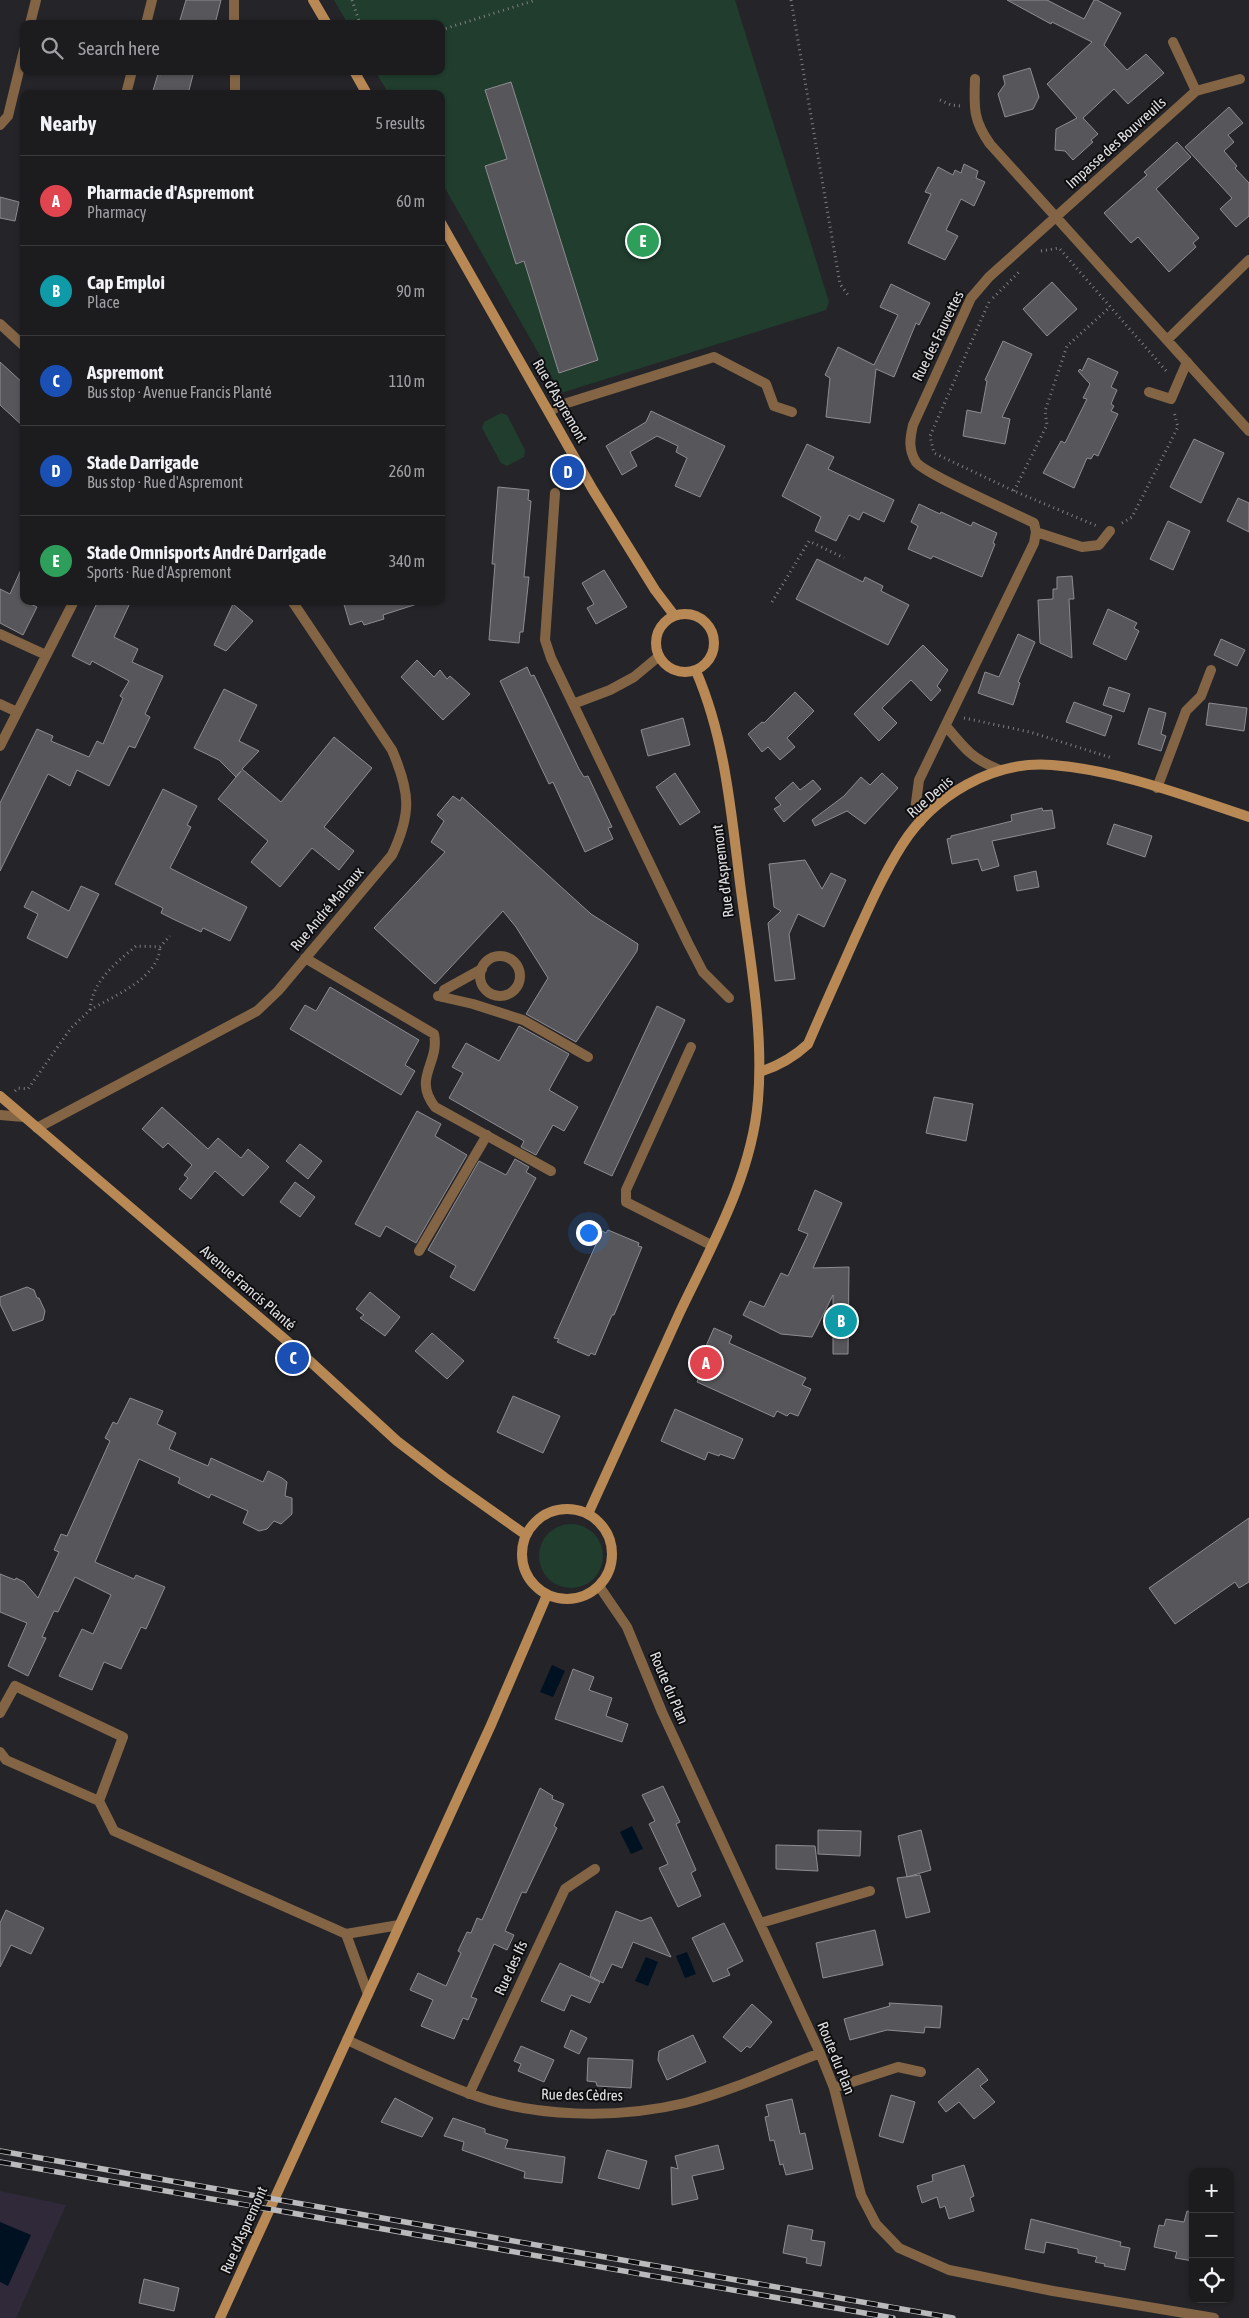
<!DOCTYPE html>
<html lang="en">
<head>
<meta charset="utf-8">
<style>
	body { margin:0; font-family:"Asap Condensed",sans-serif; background:#29292c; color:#f1f3f6 }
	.controls { position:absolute; right:15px; bottom:15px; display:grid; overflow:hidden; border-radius:10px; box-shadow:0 1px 4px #0004 }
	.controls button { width:45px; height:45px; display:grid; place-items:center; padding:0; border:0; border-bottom:1px solid #3a3a3d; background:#1c1c1f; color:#f1f3f6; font:25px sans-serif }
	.you { position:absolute; left:588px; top:1232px; width:18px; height:18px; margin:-12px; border:4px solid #fff; border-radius:50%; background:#1a73e8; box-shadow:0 0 0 8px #1a73e833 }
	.badge { display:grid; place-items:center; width:32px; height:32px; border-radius:50%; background:#8c9099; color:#fff; font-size:16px; font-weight:700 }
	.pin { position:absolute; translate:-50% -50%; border:2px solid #fff; box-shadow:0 1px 5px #0006 }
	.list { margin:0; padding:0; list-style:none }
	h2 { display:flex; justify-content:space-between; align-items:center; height:65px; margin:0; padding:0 20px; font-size:21px }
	h2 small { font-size:16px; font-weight:400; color:#a0a1a4 }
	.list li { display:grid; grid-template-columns:32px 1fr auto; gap:15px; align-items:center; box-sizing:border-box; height:90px; padding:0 20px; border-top:1px solid #3a3a3d }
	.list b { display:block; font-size:19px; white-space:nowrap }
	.list p { margin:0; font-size:16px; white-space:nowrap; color:#a0a1a4 }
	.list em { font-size:16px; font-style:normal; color:#a0a1a4 }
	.icon { flex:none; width:28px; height:28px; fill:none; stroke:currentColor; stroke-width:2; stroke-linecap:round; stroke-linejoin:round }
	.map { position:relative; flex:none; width:1249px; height:2318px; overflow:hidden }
	.search { position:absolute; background:#1c1c1f; box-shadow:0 1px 4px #0004; left:20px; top:20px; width:425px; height:55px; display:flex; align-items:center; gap:12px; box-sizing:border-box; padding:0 18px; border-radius:10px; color:#a0a1a4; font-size:19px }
	.panel { position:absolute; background:#1c1c1f; box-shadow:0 1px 4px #0004; left:20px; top:90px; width:425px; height:515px; border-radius:10px }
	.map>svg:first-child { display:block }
</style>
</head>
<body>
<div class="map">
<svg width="1249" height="2318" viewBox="0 0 1249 2318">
	<rect width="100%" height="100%" fill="#252529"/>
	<path fill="#2f293a" d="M0 2191 66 2205 16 2318H0Z"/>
	<path fill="#203d2e" d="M334 0H735L829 302 826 310 561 393 441 181V94H389L375 71H441V24H348Z
		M501 413 507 415 525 450 524 457 507 466 501 463 482 428 484 422Z
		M539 1556a32 32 0 1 1 64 0a32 32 0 1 1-64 0Z"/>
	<path fill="#001121" d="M552 1665 565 1671 553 1697 540 1692Z
		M632 1826 643 1849 631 1854 620 1832Z
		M687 1952 696 1974 685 1978 676 1956Z
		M646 1957 658 1962 648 1986 635 1981Z
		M0 2222 31 2235 8 2286 0 2282Z"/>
	<path fill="#57565a" stroke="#8e8c92" d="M186 0H221L215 24H182L183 21 180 20Z
		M1007 0H1047L1084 19 1094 0H1097L1121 13 1104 45 1127 70 1146 54 1164 73 1128 104 1114 89 1083 118 1098 134 1091 140 1093 142 1073 160 1065 151 1055 150 1056 129 1077 118 1047 84 1092 42 1052 22 1051 24Z
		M1030 68 1039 97 1033 109 1005 117 998 94 1005 84 1003 76Z
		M162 71H194L188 94H152L158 74 161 75Z
		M511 82 598 360 559 373 524 261 516 264 485 166 507 159 485 90Z
		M1229 107 1243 123 1228 135 1234 142 1224 151 1237 166 1235 168 1249 183V216L1236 227 1220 209 1232 198 1185 147Z
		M1177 142 1191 157 1156 189 1199 238 1193 243 1196 247 1169 272 1138 237 1131 243 1104 213 1147 175 1144 172Z
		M964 164 978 171 976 178 985 182 974 206 961 199 946 230 958 236 945 260 908 243 931 194 925 192 938 167 953 175 955 170 961 173Z
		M0 197 19 202 15 221 0 218Z
		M1052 282 1077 309 1047 336 1023 309Z
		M891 284 930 303 919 325 916 323 894 377 876 369 870 423 826 417 830 378 825 375 838 347 874 365 898 315 880 307Z
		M1003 341 1032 354 1002 417 1010 419 1005 444 963 436 967 410 981 413 987 381 985 380Z
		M1088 358 1118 372 1111 387 1117 390 1111 404 1114 406 1111 411 1118 414 1098 456 1094 454 1091 459 1087 458 1074 488 1043 473 1061 441 1065 443 1087 399 1083 398 1090 384 1078 371 1080 369 1082 371Z
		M0 362 24 384V427L0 405Z
		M651 411 725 446 700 497 675 486 687 458 676 452 678 446 657 436 630 452 637 466 622 475 606 446 646 422Z
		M1194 439 1224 453 1201 503 1170 487Z
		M807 444 834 457 828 469 894 500 884 522 863 512 859 520 849 515 836 541 815 531 821 517 782 496Z
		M498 487 529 490 528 500 531 501 524 577H529L523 632H520L519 643 489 640 495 564H492Z
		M1238 498 1249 503V532L1227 521Z
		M919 504 940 514 941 512 971 526 973 522 997 533 993 543 995 544 982 577 933 556 931 559 908 549 918 526 911 522Z
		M1168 521 1190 531 1173 570 1150 559Z
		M817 559 863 582 865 577 883 586 881 591 909 605 888 645 796 599Z
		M24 563V601L37 607 23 635 0 623V589L10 594Z
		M604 570 627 607 596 624 587 608 594 604 582 583Z
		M1072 576 1074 599H1069L1072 658 1040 643 1038 600 1053 599V589H1057V577Z
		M98 601H131L114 637 138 649 132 662 163 676 145 714 150 717 135 748 129 746 109 786 77 770 70 786 48 774 0 871V803L37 729 53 736 51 741 89 757 97 741 103 744 123 698 120 696 129 681 92 661 90 665 72 656Z
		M343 601H416L417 604 383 615 384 619 364 625 362 621 350 625Z
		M233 604 253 621 226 651 214 645Z
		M1108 609 1137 623 1134 628 1139 631 1126 660 1093 644Z
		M1018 634 1035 642 1018 682 1020 683 1013 705 978 693 985 672 999 677Z
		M1221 639 1245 650 1237 666 1214 655Z
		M923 645 948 670 937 686 941 690 931 701 911 680 882 708 897 723 879 741 854 714Z
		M417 660 434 677 440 670 447 679 450 676 470 694 443 720 401 677Z
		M527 667 531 676 534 675 579 769 584 777 588 776 612 827 608 828 613 839 585 852 553 782 549 784 500 681Z
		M1109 687 1130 694 1124 712 1103 705Z
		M224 689 257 705 239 741 259 751 242 769 281 802 334 737 372 768 324 827 354 851 339 870 312 848 280 887 251 862 268 841 218 799 241 771 236 777 219 760 194 748Z
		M795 692 814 711 787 738 795 747 780 760 768 747 762 752 748 734 762 722 764 723Z
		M1074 702 1112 716 1105 736 1066 722Z
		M1209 703 1247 708 1244 731 1206 725Z
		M1149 708 1166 713 1161 734 1166 736 1161 751 1138 744Z
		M683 718 690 745 648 756 641 730Z
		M675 773 700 812 680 825 656 787Z
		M882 773 898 788 865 824 847 811 815 826 812 820 844 796 861 777 870 785Z
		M813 780 821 789 784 822 774 809 781 805 775 798 793 782 800 790Z
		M163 789 197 806 187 825 191 827 170 868 247 907 230 941 203 928 201 932 175 920 161 913 163 908 115 884Z
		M453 796 460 801 462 797 591 914 638 944 637 951 576 1042 526 1014 548 978 516 927 503 911 435 984 374 928 445 852 431 842 444 821 437 815Z
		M1042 808 1043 811 1052 810 1055 828 992 841 999 866 982 871 978 859 952 864 947 839 951 838V836L1012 821 1011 815Z
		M1114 824 1152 836 1145 857 1107 844Z
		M805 860 822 889 831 873 846 880 824 927 798 914 789 934 795 979 775 981 768 923 781 911 774 907 769 864Z
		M1036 871 1039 887 1017 891 1014 876Z
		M81 886 99 894 67 958 27 938 38 914 24 907 32 891 69 911Z
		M330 987 419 1040 405 1065 415 1071 401 1095 290 1029 305 1005 316 1011Z
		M657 1006 685 1020 612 1176 584 1163Z
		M519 1026 569 1054 549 1090 578 1107 564 1131 553 1125 536 1155 521 1147 524 1141 449 1098 463 1073 452 1067 466 1043 499 1061Z
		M934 1097 973 1104 966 1141 926 1133Z
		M162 1107 208 1149 218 1138 241 1158 248 1149 269 1167 243 1196 215 1171 191 1199 179 1189 188 1178 184 1175 192 1165 168 1143 163 1148 142 1129Z
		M417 1111 441 1124 435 1136 467 1155 416 1243 386 1226 380 1237 355 1224Z
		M300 1144 322 1161 308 1179 286 1161Z
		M515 1159 529 1167 526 1172 536 1178 474 1291 450 1277 456 1266 428 1250 479 1161 506 1175Z
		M295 1182 315 1197 300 1217 280 1202Z
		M815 1190 842 1203 813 1268 849 1267 848 1354H833V1295L812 1337 781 1334 743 1315 750 1301 764 1307 781 1273 788 1276 808 1234 798 1230Z
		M608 1230 639 1243 638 1246 642 1247 614 1315H612L595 1355 591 1353 589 1356 557 1342 559 1339 554 1338 602 1231 606 1233Z
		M27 1287 34 1290 37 1298H39L45 1311 43 1320 13 1331 0 1304V1297Z
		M370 1292 400 1317 385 1336 360 1318 364 1315 356 1309Z
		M714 1328 732 1336 729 1343 806 1378 802 1385 811 1389 798 1416 790 1413 787 1416 777 1411 774 1417 697 1382 699 1376 694 1373Z
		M432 1333 464 1361 447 1379 415 1351Z
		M513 1396 560 1416 543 1453 497 1432Z
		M130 1398 163 1411 157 1424 176 1433 169 1449 208 1466 211 1458 263 1482 268 1471 282 1478 287 1482 285 1496 292 1498V1514L281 1524 274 1521 267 1529 259 1531 243 1523 248 1511 211 1494 209 1498 178 1483 180 1478 139 1459 95 1562 134 1579 136 1575 165 1587 146 1629 141 1627 121 1669 104 1662 92 1690 59 1676 82 1629 93 1634 111 1595 75 1577 58 1612 54 1611 42 1637 46 1638 28 1676 8 1666 27 1623 0 1612V1574L15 1580 16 1578 24 1582 38 1598 59 1552 54 1550 61 1534 67 1536 110 1441 105 1438 113 1422 117 1424Z
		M675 1409 743 1439 734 1459 720 1454 719 1456 708 1452 705 1460 661 1441Z
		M1249 1518V1582L1239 1588 1235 1582 1175 1624 1149 1588Z
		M573 1669 594 1677 589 1690 612 1698 606 1716 628 1724 622 1742 555 1719Z
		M663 1786 680 1822 676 1824 696 1870 691 1873 701 1896 678 1907 659 1868 668 1864 649 1824 655 1821 642 1795Z
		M540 1788 553 1796 552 1799 564 1804 554 1826 557 1828 526 1893 522 1892 505 1931 514 1935 507 1950 494 1944 471 1997 477 1999 468 2020 463 2018 454 2039 421 2026 433 2000 410 1990 418 1973 446 1986 461 1953 458 1951 467 1932 471 1933 477 1918 482 1920Z
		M818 1830 861 1831 860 1856 818 1854Z
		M921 1830 931 1870 907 1877 898 1836Z
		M776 1845 815 1846 818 1871 776 1869Z
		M920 1875 930 1912 906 1918 897 1878Z
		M6 1910 44 1928 31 1954 11 1945 0 1967V1923Z
		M616 1911 641 1921 651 1917 671 1957 633 1942 622 1968 612 1964 603 1983 590 1976Z
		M724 1923 743 1961 727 1969 730 1975 713 1982 692 1938Z
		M875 1930 883 1965 823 1978 816 1943Z
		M560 1963 600 1982 590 2003 571 1995 564 2011 541 2001Z
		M889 2003 942 2006 940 2028 925 2027 924 2033 887 2030 850 2040 844 2019 890 2006Z
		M752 2004 772 2022 750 2048 747 2046 741 2052 723 2037Z
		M571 2030 587 2038 579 2054 564 2047Z
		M693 2035 706 2062 667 2080 658 2060 659 2051Z
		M521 2046 554 2060 544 2082 518 2071 521 2064 514 2061Z
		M588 2058 633 2060 631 2088 597 2086 596 2082 587 2081Z
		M978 2068 988 2080 980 2086 995 2102 974 2119 959 2102 946 2112 938 2102Z
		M891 2095 915 2102 903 2143 879 2136Z
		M395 2098 433 2118 422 2137 381 2122Z
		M792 2099 800 2134 805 2133 813 2169 786 2175 783 2164 780 2165 774 2140 770 2141 765 2117 769 2116 766 2105Z
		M453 2118 485 2129V2133L508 2140 505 2148 565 2157 562 2183 524 2178 525 2172 462 2150 464 2142 444 2136Z
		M718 2145 724 2169 692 2176 698 2199 672 2205 671 2167 678 2169 675 2156Z
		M607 2150 647 2161 639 2189 598 2178Z
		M964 2165 974 2196 970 2198 974 2211 949 2219 945 2206 940 2208 937 2197 922 2203 917 2186 933 2181 932 2175Z
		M1187 2211 1193 2212V2261L1175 2258 1177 2252 1154 2247 1159 2225 1164 2226 1166 2219 1184 2222Z
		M1031 2219 1121 2242 1120 2246 1130 2248 1125 2270 1104 2266 1105 2264 1095 2262 1097 2257 1078 2253V2249L1046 2242 1044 2253 1025 2249Z
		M788 2225 813 2230 811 2240 825 2242 821 2266 806 2263 807 2258 783 2253Z
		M144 2279 179 2288 174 2311 139 2303Z"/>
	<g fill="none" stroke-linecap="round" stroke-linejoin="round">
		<path stroke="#7e7e81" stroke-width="3" stroke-dasharray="1 4" stroke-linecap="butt" d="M352 0 360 24
			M791 0 840 284 848 295
			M441 30 536 0
			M940 100 951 105 961 106
			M1041 251 1059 248 1168 373
			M993 298 1019 272
			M989 302 930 436 934 453 1014 491 1097 526
			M1014 491 1047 425 1045 411 1067 346 1110 307
			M1122 523 1132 517 1178 427 1174 412
			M772 602 809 541 844 558
			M964 718 1030 732 1112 758
			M90 1010C115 995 158 979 160 947
			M15 1091 18 1088 28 1089 71 1028 90 1010C92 981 115 964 136 946L160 947 170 936"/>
		<path stroke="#836546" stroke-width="10" d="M1149 392 1171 399 1187 362
			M549 411 567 403 714 357 766 384 774 406 792 412
			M1157 788 1186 711 1201 696 1211 670
			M480 976a20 20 0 1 1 40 0a20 20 0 1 1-40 0Z
			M438 996 473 1004 523 1020 588 1057
			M442 997 444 990 482 969
			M0 1713 15 1686 123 1737 99 1801
			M0 1752 6 1760 99 1801 114 1831 335 1929 346 1934 399 1925
			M346 1934 368 1994"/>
		<path stroke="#836546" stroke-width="10" d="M234 0V24
			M30 24 36 0
			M146 24 152 0
			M235 71V94
			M975 79C974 108 973 120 990 144L1249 431
			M1196 91 1240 79
			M126 94 132 71
			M0 125 8 116 24 50
			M0 324 24 346
			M1168 339 1249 260
			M555 493 545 640 551 658 688 943 703 972 729 998
			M1036 532 1082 547 1099 545 1110 531
			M0 634 46 655
			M0 704 17 712
			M573 704 610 690 634 677 658 657
			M946 726C965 749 971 758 1000 770
			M0 746 74 601
			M920 822 915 810 919 780 1034 543 1036 532 1034 523C1016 514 923 473 916 462 908 449 910 438 913 425L971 298 989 277 1196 91 1173 42
			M305 958 434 1034C440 1064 412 1077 435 1107L551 1171
			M691 1047 626 1190V1202L711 1245
			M0 1115 24 1117
			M37 1128 257 1011 278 991 392 855C412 813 410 792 392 750L292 601
			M419 1251 487 1135
			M599 1586 627 1627 662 1712 820 2053 834 2088 861 2195 876 2224 899 2248 949 2270 1053 2291 1214 2318
			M760 1923 870 1891
			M347 2040C387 2058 427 2078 468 2093 533 2118 618 2119 685 2103 731 2091 776 2070 820 2053
			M834 2088 898 2067 921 2072
			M469 2094 565 1889 595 1869"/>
		<path stroke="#b88955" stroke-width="10" d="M313 0 327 24
			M354 71 367 94
			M441 223 593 490 655 590 674 615
			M656 643a29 29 0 1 1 58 0a29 29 0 1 1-58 0Z
			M760 1072C778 1066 794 1057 808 1044 823 1009 839 974 854 940 869 907 883 875 902 845 933 796 993 760 1052 765 1119 770 1185 796 1249 817
			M0 1096 301 1353 397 1441 444 1477 526 1535
			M522 1554a45 45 0 1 1 90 0a45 45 0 1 1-90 0Z
			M588 1514C619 1447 649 1379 680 1312 712 1245 752 1175 758 1100 764 1028 749 955 740 883 731 811 725 738 696 671
			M220 2318 491 1725 547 1595"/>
		<defs>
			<path id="rail" d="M0 2151 953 2318
				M0 2162 893 2318"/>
		</defs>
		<use href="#rail" stroke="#bababd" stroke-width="5.5"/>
		<use href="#rail" stroke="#0e0e10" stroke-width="4" stroke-dasharray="11" stroke-linecap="butt"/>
	</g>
	<g text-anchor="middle" stroke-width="4" stroke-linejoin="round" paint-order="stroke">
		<g font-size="15" fill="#e0e0e3" stroke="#0e0e10">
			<text transform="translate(1116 143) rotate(-42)" y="5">Impasse des Bouvreuils</text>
			<text transform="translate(938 336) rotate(-64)" y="5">Rue des Fauvettes</text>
			<text transform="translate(560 401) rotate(60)" y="5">Rue d'Aspremont</text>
			<text transform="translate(930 797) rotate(-41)" y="5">Rue Denis</text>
			<text transform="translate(723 871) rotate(-97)" y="5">Rue d'Aspremont</text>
			<text transform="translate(327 909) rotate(-50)" y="5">Rue André Malraux</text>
			<text transform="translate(248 1288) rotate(41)" y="5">Avenue Francis Planté</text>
			<text transform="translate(669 1688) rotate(67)" y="5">Route du Plan</text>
			<text transform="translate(511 1968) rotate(-65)" y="5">Rue des Ifs</text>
			<text transform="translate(836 2058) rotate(68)" y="5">Route du Plan</text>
			<text transform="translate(582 2095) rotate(1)" y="5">Rue des Cèdres</text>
			<text transform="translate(244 2230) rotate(-66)" y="5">Rue d'Aspremont</text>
		</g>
	</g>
</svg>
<div class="controls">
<button>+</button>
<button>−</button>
<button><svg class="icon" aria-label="locate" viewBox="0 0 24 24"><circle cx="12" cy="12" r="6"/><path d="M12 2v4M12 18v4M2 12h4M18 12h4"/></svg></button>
</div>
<div class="you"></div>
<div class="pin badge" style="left:706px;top:1363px;background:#e0444e">A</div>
<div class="pin badge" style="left:841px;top:1321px;background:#0f9aa8">B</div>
<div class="pin badge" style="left:293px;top:1358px;background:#1a4fb4">C</div>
<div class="pin badge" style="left:568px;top:472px;background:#1a4fb4">D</div>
<div class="pin badge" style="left:643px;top:241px;background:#2e9e5b">E</div>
<div class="search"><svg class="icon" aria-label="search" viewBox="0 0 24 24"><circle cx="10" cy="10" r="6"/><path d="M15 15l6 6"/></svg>Search here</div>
<section class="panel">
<h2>Nearby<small>5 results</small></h2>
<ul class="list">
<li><span class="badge" style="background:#e0444e">A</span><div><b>Pharmacie d'Aspremont</b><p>Pharmacy</p></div><em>60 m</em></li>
<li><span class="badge" style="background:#0f9aa8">B</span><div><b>Cap Emploi</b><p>Place</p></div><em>90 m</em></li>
<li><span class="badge" style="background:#1a4fb4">C</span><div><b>Aspremont</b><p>Bus stop · Avenue Francis Planté</p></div><em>110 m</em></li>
<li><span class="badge" style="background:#1a4fb4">D</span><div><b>Stade Darrigade</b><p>Bus stop · Rue d'Aspremont</p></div><em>260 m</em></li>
<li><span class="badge" style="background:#2e9e5b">E</span><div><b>Stade Omnisports André Darrigade</b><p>Sports · Rue d'Aspremont</p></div><em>340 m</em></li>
</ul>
</section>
</div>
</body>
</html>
